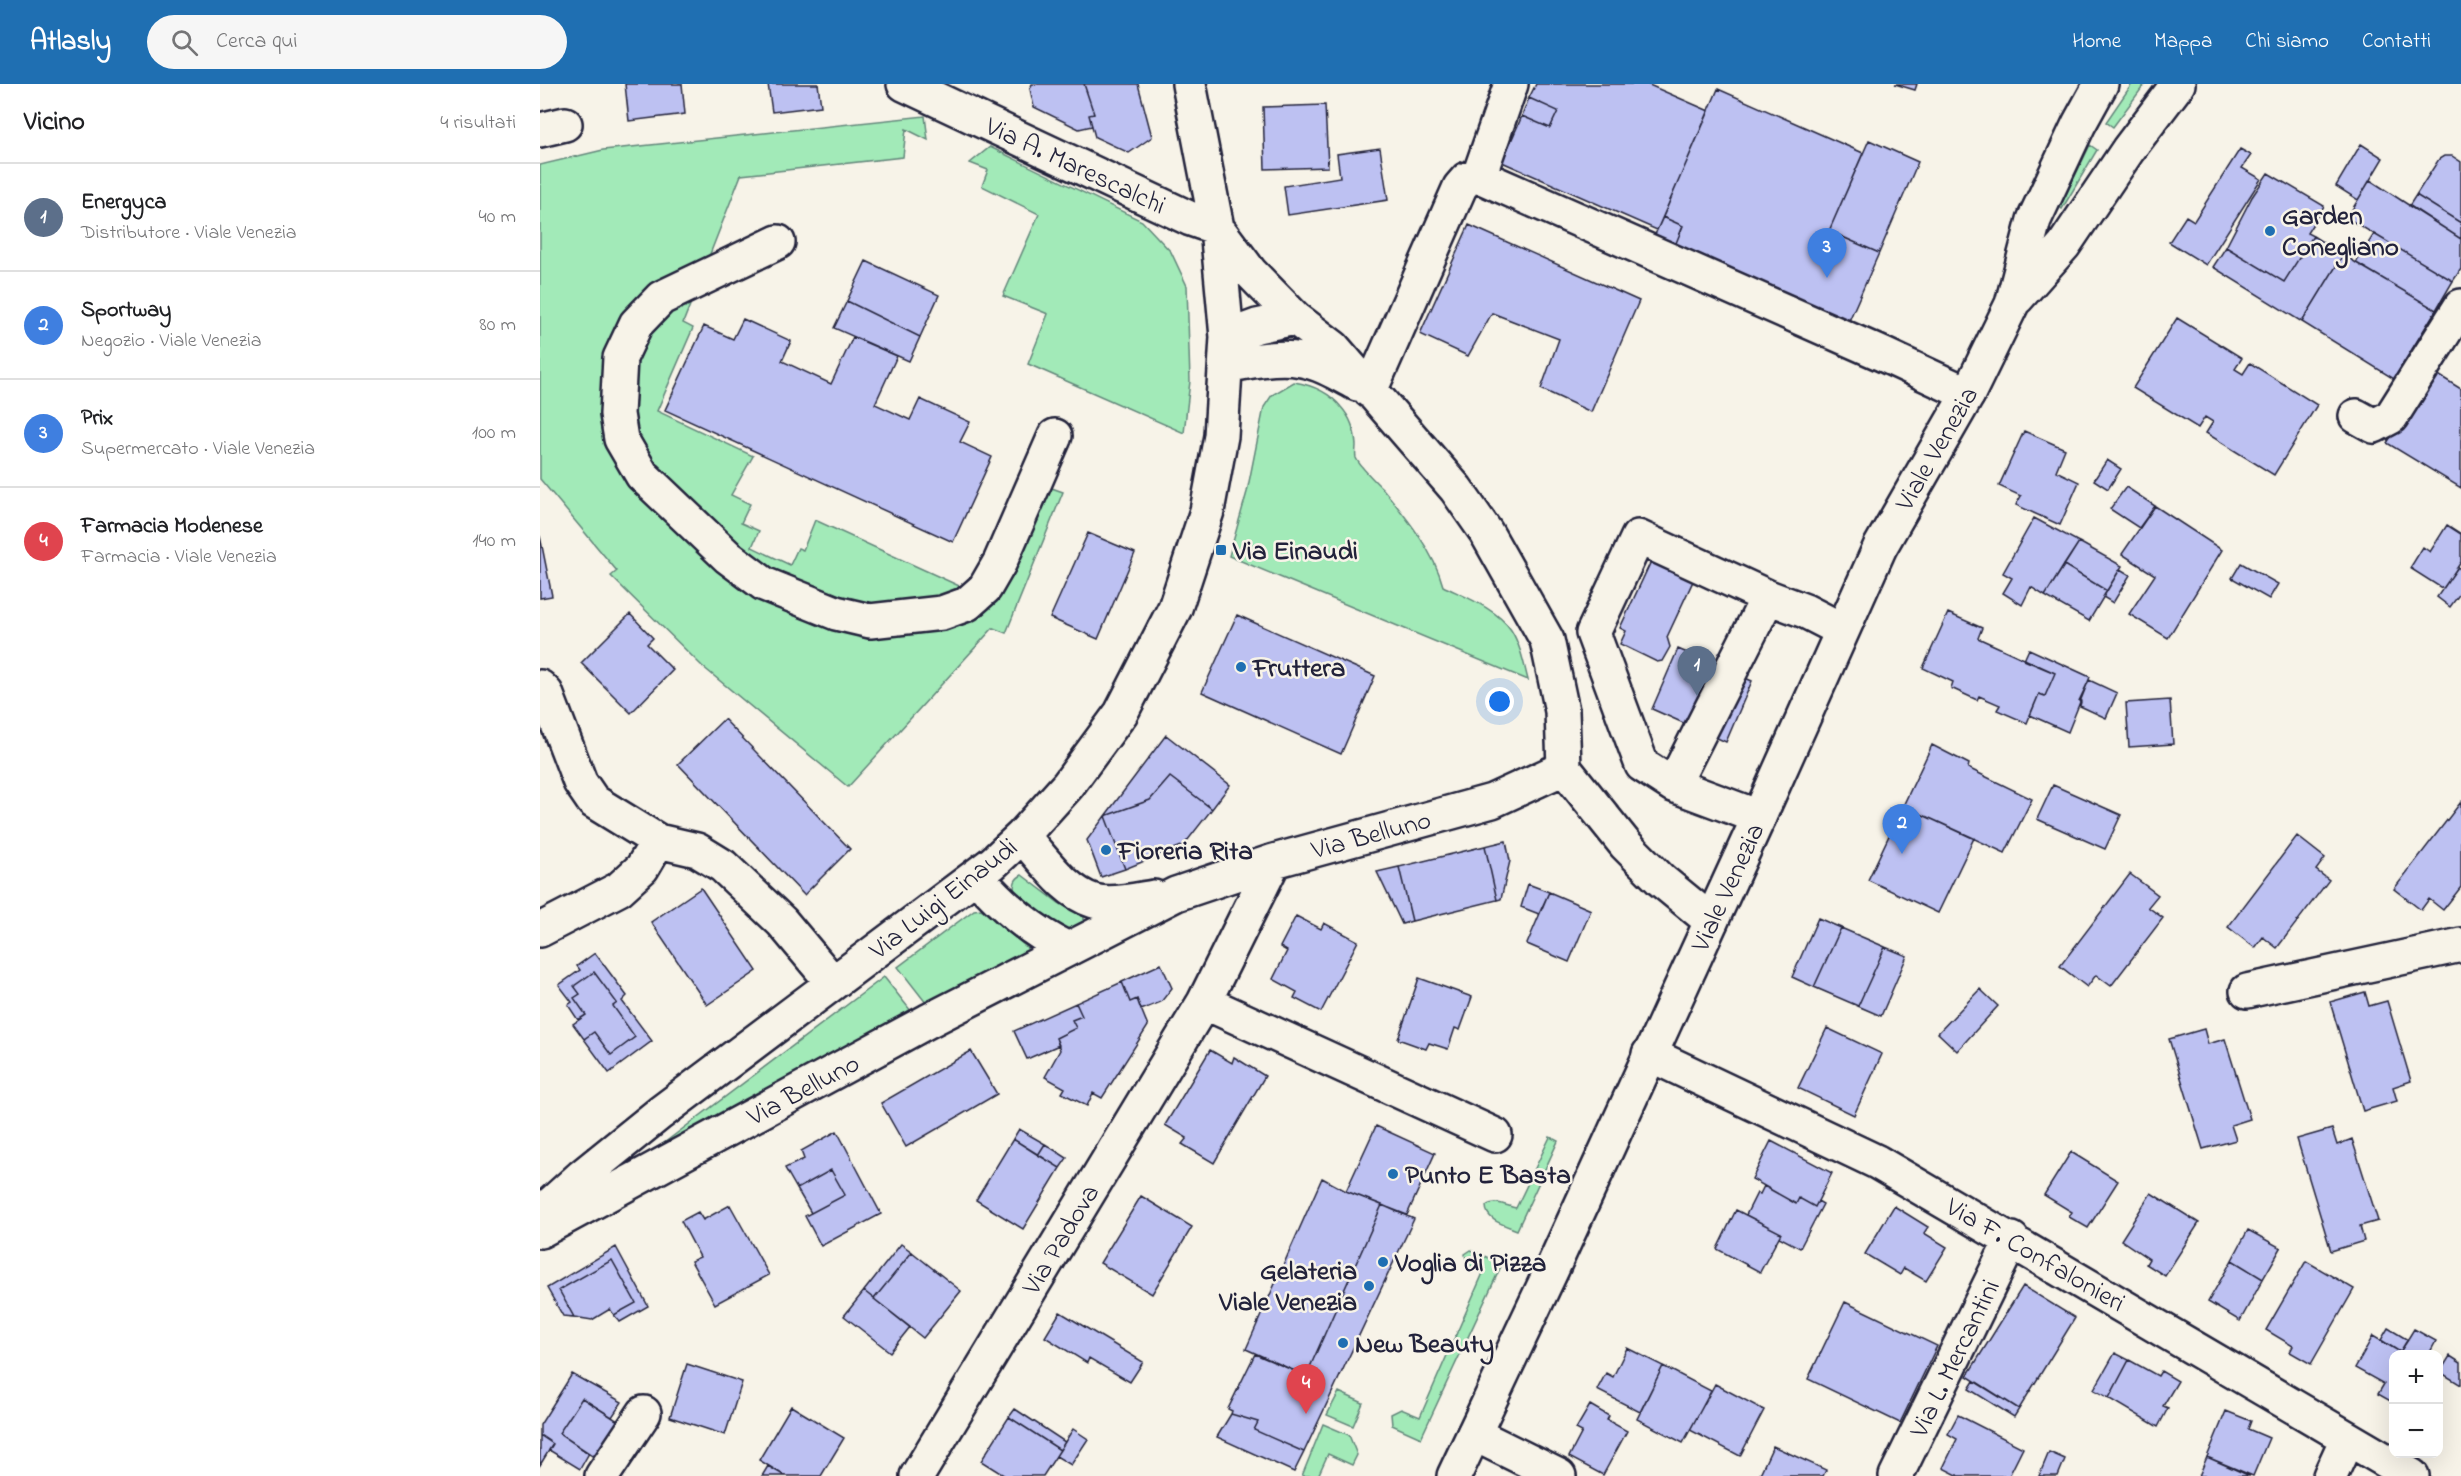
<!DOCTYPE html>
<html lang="it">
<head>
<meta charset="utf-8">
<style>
	body { margin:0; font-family:"Indie Flower",sans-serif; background:#f6f6f6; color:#202124 }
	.controls { position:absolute; right:18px; bottom:18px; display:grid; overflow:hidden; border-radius:12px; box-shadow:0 6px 24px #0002 }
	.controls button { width:54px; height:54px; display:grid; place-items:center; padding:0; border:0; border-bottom:2px solid #e0e0e0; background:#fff; color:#202124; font:30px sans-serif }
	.you { position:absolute; left:960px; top:618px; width:21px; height:21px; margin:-15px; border:4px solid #fff; border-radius:50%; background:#1a73e8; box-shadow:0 0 0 9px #1a73e833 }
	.badge { display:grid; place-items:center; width:39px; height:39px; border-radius:50%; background:#1f6fb2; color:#fff; font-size:20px; font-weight:700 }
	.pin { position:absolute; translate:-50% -50px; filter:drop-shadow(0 2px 3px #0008) }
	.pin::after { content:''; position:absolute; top:32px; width:21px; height:18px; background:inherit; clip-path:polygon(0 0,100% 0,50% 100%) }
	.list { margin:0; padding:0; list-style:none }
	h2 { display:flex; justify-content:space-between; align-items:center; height:78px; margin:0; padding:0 24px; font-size:26px }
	h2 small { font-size:20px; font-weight:400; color:#757577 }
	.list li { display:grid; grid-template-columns:39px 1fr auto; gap:18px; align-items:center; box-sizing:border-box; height:108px; padding:0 24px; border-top:2px solid #e0e0e0 }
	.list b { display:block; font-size:22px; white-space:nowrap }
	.list p { margin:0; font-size:20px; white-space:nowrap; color:#757577 }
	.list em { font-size:20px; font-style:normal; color:#757577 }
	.icon { flex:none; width:33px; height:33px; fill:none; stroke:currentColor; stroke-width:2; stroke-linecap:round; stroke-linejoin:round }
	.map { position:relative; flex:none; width:1921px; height:1392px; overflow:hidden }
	header { display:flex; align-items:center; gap:36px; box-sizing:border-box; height:84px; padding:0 30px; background:#1f6fb2; color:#fff }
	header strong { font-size:28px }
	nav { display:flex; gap:33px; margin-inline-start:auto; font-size:21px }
	.search { width:420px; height:54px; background:#f6f6f6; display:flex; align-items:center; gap:15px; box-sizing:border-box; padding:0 21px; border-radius:33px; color:#757577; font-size:22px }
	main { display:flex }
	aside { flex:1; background:#fff }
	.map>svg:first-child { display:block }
</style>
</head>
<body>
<header>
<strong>Atlasly</strong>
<div class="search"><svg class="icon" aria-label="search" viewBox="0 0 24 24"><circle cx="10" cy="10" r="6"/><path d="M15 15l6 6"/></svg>Cerca qui</div>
<nav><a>Home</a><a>Mappa</a><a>Chi siamo</a><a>Contatti</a></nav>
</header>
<main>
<aside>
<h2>Vicino<small>4 risultati</small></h2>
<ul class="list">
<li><span class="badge" style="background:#5c6f8a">1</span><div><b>Energyca</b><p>Distributore · Viale Venezia</p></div><em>40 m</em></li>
<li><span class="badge" style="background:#3f7fe0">2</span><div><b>Sportway</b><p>Negozio · Viale Venezia</p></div><em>80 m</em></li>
<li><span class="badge" style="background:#3f7fe0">3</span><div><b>Prix</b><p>Supermercato · Viale Venezia</p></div><em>100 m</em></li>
<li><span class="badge" style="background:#e0444e">4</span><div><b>Farmacia Modenese</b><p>Farmacia · Viale Venezia</p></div><em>140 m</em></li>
</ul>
</aside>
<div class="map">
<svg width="1921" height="1392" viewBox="0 0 1921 1392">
	<rect width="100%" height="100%" fill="#f7f3e8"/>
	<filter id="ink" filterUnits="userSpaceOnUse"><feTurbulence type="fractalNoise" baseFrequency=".0167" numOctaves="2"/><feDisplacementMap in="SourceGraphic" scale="12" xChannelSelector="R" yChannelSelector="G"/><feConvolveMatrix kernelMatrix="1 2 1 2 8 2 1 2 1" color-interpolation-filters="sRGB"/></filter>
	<g filter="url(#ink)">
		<path fill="#a2eab8" stroke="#62867a" stroke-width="1.5" d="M1592 0H1605L1573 43 1566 38Z
			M385 32 388 56 366 45 363 73 201 91 143 239 153 244 117 327 213 372 191 411 210 420 201 439 219 447 212 463 250 481 258 464 263 466 275 436 428 506 506 402 523 408 466 549 453 544 308 703 162 582 71 492 77 487 0 395V81L63 66Z
			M1550 61 1557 66 1522 125 1520 123Z
			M450 63 602 137 631 168 647 202 650 297 644 349 488 280 508 230 463 212 499 130 442 102 448 86 430 79Z
			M754 298C772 301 789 308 801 323 811 334 815 346 816 361 816 364 815 371 816 374 820 383 836 398 843 405 866 433 894 467 903 502 925 513 956 524 971 546 980 560 984 580 988 596L689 472 707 408 724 323 732 311Z
			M482 791 519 819 544 833V840C512 857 494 829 474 808 474 800 474 795 482 791Z
			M441 825 490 866 390 924 358 883 434 826Z
			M344 893 375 932 100 1077Z
			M1010 1053 1018 1057 977 1146C965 1141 946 1137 946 1122 955 1115 966 1122 976 1124Z
			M931 1166 962 1180 881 1354 852 1341 851 1330 861 1325 880 1333 943 1189 927 1180 925 1170Z
			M799 1308 823 1319 813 1342 787 1331Z
			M783 1340 809 1351 817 1371 812 1381 788 1370 778 1392H762Z"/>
		<path fill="#bdc1f2" stroke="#22223b" stroke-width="1.5" d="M85 0H142L145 30 89 37Z
			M228 0H278L281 22 232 28Z
			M492 0H544L554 30 549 31 552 42 539 45 494 23 490 5Z
			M544 0H598L612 53 589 69 555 53 549 31 554 30Z
			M996 0H1107L1169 27 1117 146 962 78 982 32 1010 44 1018 27 989 14Z
			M1355 0H1377L1375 6Z
			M1178 5 1323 69 1289 147 1339 169 1308 239 1134 164 1143 142 1123 133Z
			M989 14 1018 27 1010 44 982 32Z
			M785 21 788 83 725 85 723 23Z
			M1329 56 1378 78 1339 169 1289 147Z
			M1821 60 1843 74 1818 116 1796 102Z
			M840 64 848 116 748 131 744 102 800 93 797 70Z
			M1700 65 1711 71 1702 84 1721 95 1666 181 1629 158 1646 132 1654 137Z
			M1904 72H1912L1921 78V139L1876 111 1899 75Z
			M1728 89 1784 122 1767 149 1773 152 1744 198 1686 163 1712 113Z
			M1830 96 1921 155V185L1913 197 1807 134Z
			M1876 111 1921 139V155L1869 122Z
			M1123 133 1143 142 1134 164 1113 155Z
			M929 141 1099 217 1051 328 1001 305 1019 255 952 229 928 272 880 250Z
			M1834 150 1913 197 1896 226 1816 179Z
			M1773 152 1803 171 1762 238 1673 183 1686 163 1744 198Z
			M1803 171 1896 226 1854 295 1762 238Z
			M326 177 399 211 380 253 307 217Z
			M307 217 380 253 369 277 294 244Z
			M1637 234 1702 274 1695 285 1703 290 1710 279 1777 321 1734 391 1666 349 1673 338 1665 333 1658 344 1593 304Z
			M203 235 251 257 242 277 291 300 313 253 357 272 335 320 370 336 380 315 430 338 420 358 452 373 413 458 125 326 164 242 193 255Z
			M1892 287 1921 305V404L1847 359Z
			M1484 347 1525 365 1516 387 1539 398 1520 441 1476 421 1481 412 1459 402Z
			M1567 376 1581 385 1568 405 1554 396Z
			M1586 403 1615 422 1599 444 1570 425Z
			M1615 422 1682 466 1628 554 1589 530 1615 491 1582 470Z
			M1494 434 1539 458 1505 512 1491 503 1482 521 1463 509 1472 494 1463 489Z
			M1907 441 1921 450V478L1903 505 1870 484 1883 463 1890 468Z
			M548 449 595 469 558 555 510 534Z
			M0 452 12 512 0 514Z
			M1539 458 1582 482 1567 507 1524 481Z
			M1113 473 1154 495 1127 553 1130 563 1122 577 1117 578 1080 560 1086 547 1080 544Z
			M1701 479 1738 500 1729 515 1692 494Z
			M1524 481 1567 507 1549 537 1505 512Z
			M1918 483 1921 486V508L1910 523 1897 513Z
			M1580 485 1590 491 1573 519 1563 513Z
			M1408 529 1442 544 1438 554 1515 589 1505 612 1499 610 1487 639 1457 626 1460 621 1439 612 1437 616 1411 604 1413 598 1383 584Z
			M90 530 113 554 107 560 133 586 91 629 41 579Z
			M697 531 835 592 801 670 662 608Z
			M1138 565 1212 597 1186 658 1112 625Z
			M1489 565 1550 593 1528 648 1490 631 1499 610 1505 612 1515 589 1484 576Z
			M1549 596 1577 609 1566 634 1540 622 1541 618 1539 617Z
			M1630 616 1633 660 1589 663 1586 619Z
			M184 635 310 765 264 811 138 680Z
			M626 651 690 701 672 725 630 693 610 716 565 732Z
			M1392 661 1429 680 1428 684 1492 715 1465 769 1363 722Z
			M630 693 672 725 644 761 585 785 565 732 610 716Z
			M1513 701 1581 731 1565 765 1497 735Z
			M1921 718V803L1903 826 1889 815 1881 826 1854 805Z
			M1363 722 1434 754 1398 829 1328 796Z
			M565 732 585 785 561 793 547 756Z
			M1757 752 1785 774 1776 786 1789 796 1737 864 1723 853 1715 864 1688 843Z
			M966 757 970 777 961 815 957 816 945 762Z
			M945 762 957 816 872 837 859 783Z
			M859 783 872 837 862 840 837 788Z
			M1590 790 1618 811 1608 823 1623 834 1571 902 1556 891 1547 903 1520 882Z
			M988 800 1009 808 999 830 981 823Z
			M161 804 217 887 167 921 111 838Z
			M1009 808 1051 826 1029 878 987 860Z
			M756 832 781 845 784 839 818 857 781 928 754 914 757 908 733 895 747 867 740 863Z
			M1278 834 1301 844 1274 903 1252 893Z
			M1301 844 1345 863 1318 922 1274 903Z
			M1345 863 1367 872 1341 932 1318 922Z
			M55 869 87 912 82 917 112 957 69 989 44 955 54 948 71 971 95 953 73 922 77 919 54 888 34 902 40 910 34 914 46 931 38 936 28 921 32 918 19 901 40 886 37 882Z
			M621 880 632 904 621 918 601 926 597 915 590 918 582 898Z
			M54 888 77 919 73 922 95 953 71 971 54 948 44 955 33 940 46 931 34 914 40 910 34 902Z
			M879 894 932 913 920 946 915 944 908 965 889 959 886 965 858 955Z
			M582 898 590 918 597 915 608 942 562 1014 553 1009 547 1022 522 1009 525 1004 505 993 520 966 516 954 536 944 532 936 542 932 536 919Z
			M1440 905 1458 922 1417 967 1398 949Z
			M1825 908 1829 922 1847 917 1871 997 1853 1003 1857 1017 1823 1027 1790 918Z
			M536 919 542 932 532 936 536 944 516 954 519 961 487 975 474 947Z
			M1287 944 1342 970 1314 1031 1258 1004Z
			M1664 945 1668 960 1685 955 1710 1035 1691 1041 1696 1056 1663 1065 1629 955Z
			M670 966 692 979 694 973 725 992 674 1079 642 1060 647 1054 625 1041Z
			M431 967 457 1010 366 1063 341 1019Z
			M836 1042 895 1069 867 1131 806 1107Z
			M479 1045 505 1060 498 1071 473 1055Z
			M1792 1045 1797 1061 1812 1055 1838 1137 1820 1142 1824 1157 1791 1167 1757 1055Z
			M297 1047 341 1130 281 1162 265 1132 305 1111 291 1086 257 1105 245 1084 264 1075 261 1067Z
			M473 1055 520 1084 483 1145 436 1116Z
			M1231 1057 1292 1089 1275 1123 1259 1114 1256 1120 1212 1095Z
			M505 1060 527 1074 520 1084 498 1071Z
			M1531 1068 1578 1097 1548 1144 1529 1133 1532 1128 1504 1111Z
			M291 1086 305 1111 271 1129 257 1105Z
			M782 1094 806 1107 842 1121 766 1292 706 1265Z
			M1224 1102 1256 1120 1259 1114 1275 1123 1278 1117 1283 1120 1260 1164 1239 1153 1241 1149 1206 1131 1217 1109 1220 1110Z
			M1611 1109 1659 1139 1625 1192 1606 1180 1609 1175 1581 1156Z
			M601 1112 652 1143 612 1210 560 1179Z
			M190 1121 229 1191 175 1220 151 1177 160 1173 141 1137 158 1128 163 1136Z
			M842 1121 874 1135 764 1368 714 1346 718 1338 691 1330 692 1327 688 1325 715 1270 766 1292Z
			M1354 1122 1388 1143 1384 1149 1407 1163 1386 1197 1364 1184 1360 1191 1325 1170Z
			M1196 1126 1241 1149 1220 1188 1177 1165Z
			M1708 1146 1741 1164 1723 1195 1692 1176Z
			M361 1160 372 1168 334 1215 324 1207Z
			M76 1163 108 1222 80 1238 74 1231 96 1219 72 1176 19 1206 34 1233 23 1232 7 1204Z
			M372 1168 421 1207 383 1254 334 1215Z
			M72 1176 96 1219 74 1231 70 1225 52 1236 34 1233 19 1206Z
			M1692 1176 1723 1195 1700 1237 1668 1218Z
			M1766 1177 1814 1205 1771 1280 1750 1268 1753 1262 1726 1246Z
			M1483 1202 1535 1234 1479 1325 1427 1292Z
			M324 1207 370 1243 350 1268 304 1232Z
			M1305 1218 1397 1262 1360 1339 1268 1295Z
			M520 1228 603 1278 590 1298 549 1274 547 1279 505 1253Z
			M1848 1244 1868 1256 1860 1268 1841 1256Z
			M1874 1245 1896 1257 1889 1270H1854V1319L1838 1310 1844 1300 1815 1284 1833 1252 1860 1268Z
			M1087 1264 1123 1282 1100 1328 1057 1306 1066 1289 1073 1293Z
			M1575 1269 1589 1276 1569 1314 1554 1306Z
			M1910 1272 1921 1279V1301L1900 1288Z
			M1589 1276 1618 1292 1621 1287 1638 1297 1623 1322 1628 1324 1618 1343 1569 1314Z
			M147 1280 202 1298 185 1351 130 1333Z
			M1123 1282 1171 1307 1143 1359 1097 1335Z
			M32 1290 82 1318 72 1333 42 1314 19 1349 49 1369 40 1385 9 1366 13 1360 0 1351V1341Z
			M1434 1297 1479 1325 1474 1333 1429 1305Z
			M1175 1300 1224 1326 1200 1372 1150 1346Z
			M42 1314 78 1337 55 1374 19 1349Z
			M1050 1321 1069 1332 1067 1336 1087 1347 1063 1391 1029 1373 1042 1348 1036 1345Z
			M251 1322 304 1354 281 1392H245L219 1376Z
			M475 1325 525 1358 520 1366 469 1333Z
			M1686 1327 1711 1337 1708 1345 1729 1354 1713 1392 1667 1373Z
			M691 1330 718 1338 714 1346 764 1368 754 1388 677 1353Z
			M1418 1331 1483 1364 1469 1392H1419L1403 1384 1417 1355 1408 1350Z
			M469 1333 520 1366 503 1392H465L441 1377Z
			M533 1345 548 1355 531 1381 516 1372Z
			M0 1351 13 1360 0 1381Z
			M1233 1362 1286 1386 1283 1392H1219Z
			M1509 1368 1525 1375 1518 1392H1499Z
			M1667 1373 1710 1392H1659Z
			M228 1382 245 1392H222Z"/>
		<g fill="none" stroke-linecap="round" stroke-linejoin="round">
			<defs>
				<path id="minor" d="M364 0 651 135 677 144
					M0 46 25 40
					M939 92 1342 270 1428 310
					M677 144 710 188 755 234 793 263 916 405 946 448 1007 556 1022 627 1024 684 1085 760 1121 796 1171 837
					M238 158 121 214 96 240 80 274 77 330 81 355 102 391 188 473 224 500 296 529 330 537 402 529 427 520 445 504 460 478 515 352
					M687 253 717 242 755 234
					M687 281C711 278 737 271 762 276 781 279 800 291 817 300
					M830 307 920 103 927 95 939 92 971 0
					M1816 332 1834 342 1851 333 1921 222
					M0 603 6 609 40 698 53 717 118 757 157 766 183 782 242 838 293 899
					M1133 701 1228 513
					M1219 733 1133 701 1102 681 1053 549 1098 453 1228 513 1265 527 1302 546
					M482 752C503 774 524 808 554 817 571 822 596 816 614 813
					M437 793C464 823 491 847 528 865
					M0 846 79 805 102 784 118 757
					M1707 907 1921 861
					M664 918 955 1051
					M1109 970 1337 1078 1872 1392
					M0 1130 42 1092 120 1029 453 779 482 752 528 701 581 629 635 524 667 427 681 352 687 253 677 144 649 0
					M0 1147 388 937 636 810 734 777 952 717 1024 684
					M934 1350 1019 1392
					M62 1392 104 1329
					M377 1392 664 918 734 777
					M1356 1392 1472 1155
					M1790 1392 1807 1355"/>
				<path id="major" d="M1477 214 1524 161 1588 66 1638 0
					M914 1392 1012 1185 1219 733 1340 463 1428 310 1472 220 1494 136 1539 40 1561 0"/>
			</defs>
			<use href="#minor" stroke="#22223b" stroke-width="38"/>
			<use href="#major" stroke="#22223b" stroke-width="38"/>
			<use href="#minor" stroke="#f7f3e8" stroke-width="33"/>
			<use href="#major" stroke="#f7f3e8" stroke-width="33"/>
		</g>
	</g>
	<g fill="#1f6fb2" stroke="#f7f3e8" stroke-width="2">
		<circle cx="1730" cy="147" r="6"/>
		<rect x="675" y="460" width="12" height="12" rx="3"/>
		<circle cx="701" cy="583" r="6"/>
		<circle cx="566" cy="766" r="6"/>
		<circle cx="853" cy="1090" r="6"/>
		<circle cx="843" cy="1178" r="6"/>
		<circle cx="829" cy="1202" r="6"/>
		<circle cx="803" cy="1259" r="6"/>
	</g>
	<g text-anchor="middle" stroke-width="5" stroke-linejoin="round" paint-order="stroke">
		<g font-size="27" fill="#22223b" stroke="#f7f3e8">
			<text transform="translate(536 81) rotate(25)" y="9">Via A. Marescalchi</text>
			<text transform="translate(1396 364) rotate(-60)" y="9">Viale Venezia</text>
			<text transform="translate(831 750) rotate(-15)" y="9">Via Belluno</text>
			<text transform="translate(1187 803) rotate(-65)" y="9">Viale Venezia</text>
			<text transform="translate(403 814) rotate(-38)" y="9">Via Luigi Einaudi</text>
			<text transform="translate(263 1005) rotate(-28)" y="9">Via Belluno</text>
			<text transform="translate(520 1155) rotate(-59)" y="9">Via Padova</text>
			<text transform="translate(1496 1170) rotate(30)" y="9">Via F. Confalonieri</text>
			<text transform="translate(1414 1274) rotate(-64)" y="9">Via L. Mercantini</text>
		</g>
		<g font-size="27" font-weight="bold" fill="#22223b" stroke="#f7f3e8" text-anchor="start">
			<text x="1742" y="140">Garden<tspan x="1742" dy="31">Conegliano</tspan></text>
			<text x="693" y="475">Via Einaudi</text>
			<text x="713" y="592">Fruttera</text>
			<text x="578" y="775">Fioreria Rita</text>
			<text x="865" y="1099">Punto E Basta</text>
			<text x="855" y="1187">Voglia di Pizza</text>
			<text x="817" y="1195" text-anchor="end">Gelateria<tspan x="817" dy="31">Viale Venezia</tspan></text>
			<text x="815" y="1268">New Beauty</text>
		</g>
	</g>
</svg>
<div class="controls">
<button>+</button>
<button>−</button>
</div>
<div class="you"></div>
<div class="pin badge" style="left:1157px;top:612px;background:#5c6f8a">1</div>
<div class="pin badge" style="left:1362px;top:770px;background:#3f7fe0">2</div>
<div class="pin badge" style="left:1287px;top:194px;background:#3f7fe0">3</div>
<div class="pin badge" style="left:766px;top:1330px;background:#e0444e">4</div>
</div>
</main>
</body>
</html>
